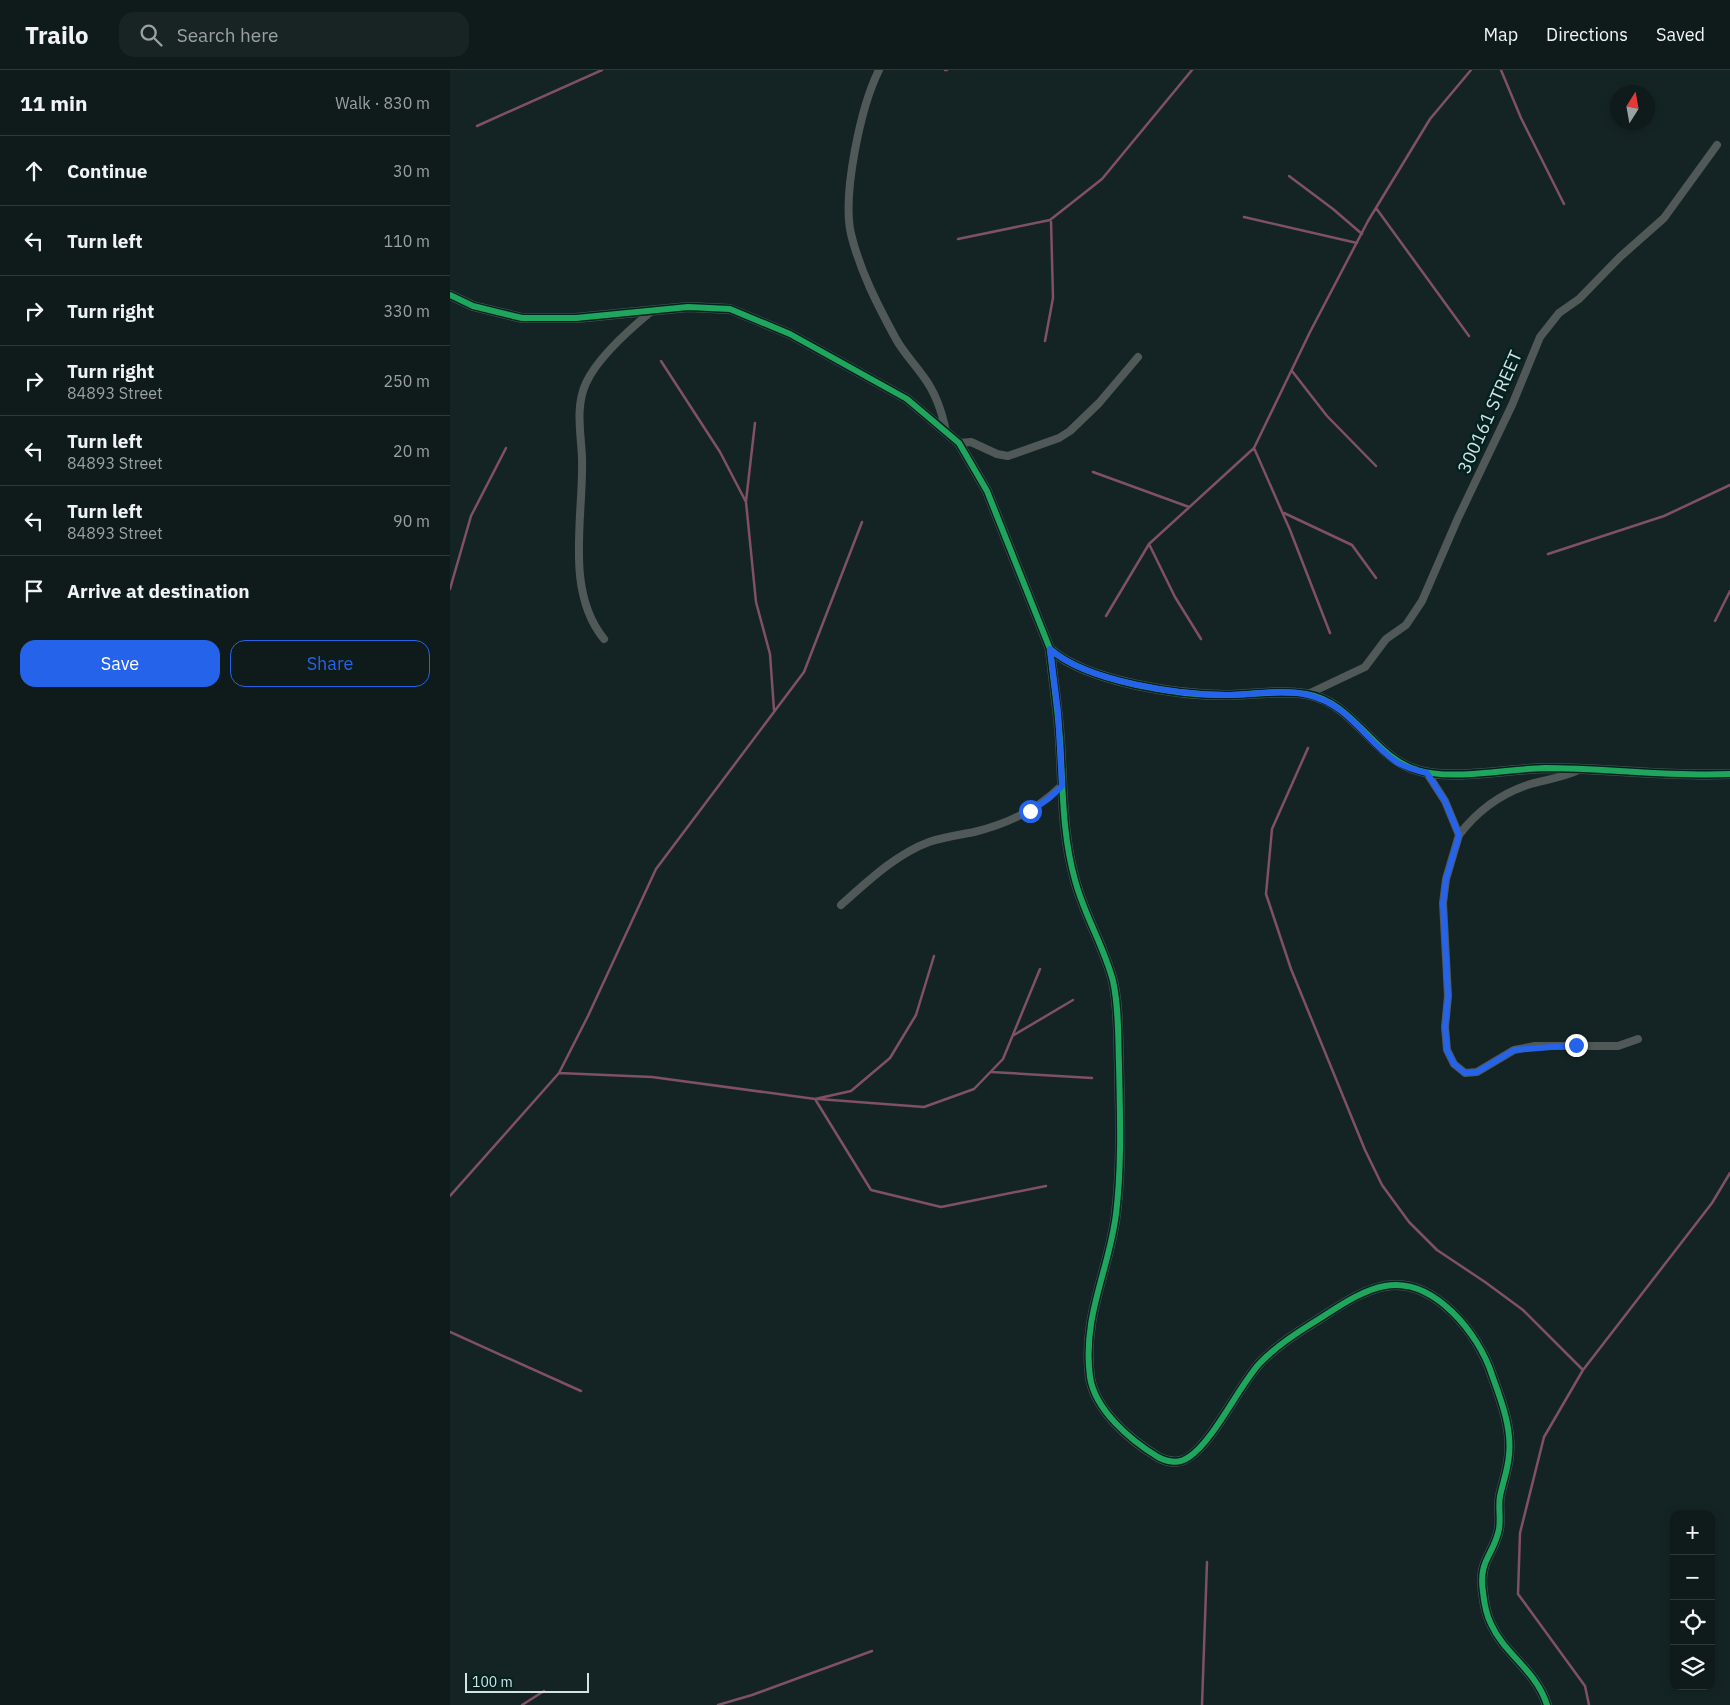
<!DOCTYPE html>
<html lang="en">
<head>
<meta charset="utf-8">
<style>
	body { margin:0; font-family:"IBM Plex Sans",sans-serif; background:#182424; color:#f1f3f6 }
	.controls { position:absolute; right:15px; bottom:15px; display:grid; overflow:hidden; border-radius:10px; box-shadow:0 2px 8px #0003 }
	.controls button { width:45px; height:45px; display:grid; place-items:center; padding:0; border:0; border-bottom:1px solid #2f393a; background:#0f1b1b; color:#f1f3f6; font:25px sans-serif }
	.compass { position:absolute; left:1160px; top:15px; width:45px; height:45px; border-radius:50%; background:#0f1b1b; box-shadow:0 2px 8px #0003; rotate:11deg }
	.scale { position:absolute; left:15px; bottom:12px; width:124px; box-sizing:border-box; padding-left:5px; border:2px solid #d3e4e3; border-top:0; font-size:14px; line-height:18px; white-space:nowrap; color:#d3e4e3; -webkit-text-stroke:4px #032120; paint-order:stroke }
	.stop { position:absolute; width:15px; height:15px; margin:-11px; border:4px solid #2563eb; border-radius:50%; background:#fff }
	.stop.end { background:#2563eb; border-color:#fff; box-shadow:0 1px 5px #0008 }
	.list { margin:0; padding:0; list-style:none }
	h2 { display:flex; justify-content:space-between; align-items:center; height:65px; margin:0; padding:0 20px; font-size:21px }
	h2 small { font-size:16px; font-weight:400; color:#9ba1a3 }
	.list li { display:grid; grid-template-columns:32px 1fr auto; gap:15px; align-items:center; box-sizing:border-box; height:70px; padding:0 20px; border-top:1px solid #2f393a }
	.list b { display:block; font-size:19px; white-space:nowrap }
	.list p { margin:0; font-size:16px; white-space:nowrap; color:#9ba1a3 }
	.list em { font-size:16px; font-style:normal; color:#9ba1a3 }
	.actions { display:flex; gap:10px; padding:15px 20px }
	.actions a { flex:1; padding:11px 0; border:1px solid #2563eb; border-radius:15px; text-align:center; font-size:18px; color:#2563eb }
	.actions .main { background:#2563eb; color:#fff }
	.icon { flex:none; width:28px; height:28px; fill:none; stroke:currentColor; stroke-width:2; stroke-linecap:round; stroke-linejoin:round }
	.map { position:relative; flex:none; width:1280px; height:1635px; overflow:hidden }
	header { display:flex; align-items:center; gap:30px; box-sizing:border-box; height:70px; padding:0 25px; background:#0f1b1b; border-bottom:1px solid #2f393a }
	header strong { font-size:24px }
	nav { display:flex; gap:28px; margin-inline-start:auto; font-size:18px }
	.search { width:350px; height:45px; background:#182424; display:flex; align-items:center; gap:12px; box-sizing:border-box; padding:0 18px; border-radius:15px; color:#9ba1a3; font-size:19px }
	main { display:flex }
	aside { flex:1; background:#0f1b1b }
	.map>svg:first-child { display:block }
</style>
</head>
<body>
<header>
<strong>Trailo</strong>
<div class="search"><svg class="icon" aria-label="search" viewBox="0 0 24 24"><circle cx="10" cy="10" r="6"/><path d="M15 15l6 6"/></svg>Search here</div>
<nav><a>Map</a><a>Directions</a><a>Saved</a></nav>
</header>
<main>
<aside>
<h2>11 min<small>Walk · 830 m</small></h2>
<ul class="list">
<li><svg class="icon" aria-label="ahead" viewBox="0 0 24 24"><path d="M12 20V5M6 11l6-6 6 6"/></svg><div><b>Continue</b></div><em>30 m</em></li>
<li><svg class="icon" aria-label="left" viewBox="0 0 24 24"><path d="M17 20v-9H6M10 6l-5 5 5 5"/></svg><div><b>Turn left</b></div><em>110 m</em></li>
<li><svg class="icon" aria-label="right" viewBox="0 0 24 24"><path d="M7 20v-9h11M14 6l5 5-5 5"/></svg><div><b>Turn right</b></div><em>330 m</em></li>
<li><svg class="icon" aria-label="right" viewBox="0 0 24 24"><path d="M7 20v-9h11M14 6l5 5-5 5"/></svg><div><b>Turn right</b><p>84893 Street</p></div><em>250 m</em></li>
<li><svg class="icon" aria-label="left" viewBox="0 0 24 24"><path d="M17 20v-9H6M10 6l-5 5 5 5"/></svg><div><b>Turn left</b><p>84893 Street</p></div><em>20 m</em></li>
<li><svg class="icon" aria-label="left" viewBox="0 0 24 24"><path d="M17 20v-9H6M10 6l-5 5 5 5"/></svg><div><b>Turn left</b><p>84893 Street</p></div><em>90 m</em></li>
<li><svg class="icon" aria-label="arrive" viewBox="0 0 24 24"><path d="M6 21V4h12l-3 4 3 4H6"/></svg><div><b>Arrive at destination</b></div></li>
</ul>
<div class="actions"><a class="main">Save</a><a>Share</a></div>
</aside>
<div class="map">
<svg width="1280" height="1635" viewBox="0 0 1280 1635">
	<rect width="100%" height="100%" fill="#142424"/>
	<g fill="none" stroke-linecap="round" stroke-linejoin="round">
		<path stroke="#805064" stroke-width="2.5" d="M495 0H497
			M1051 0 1071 48 1114 134
			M27 56 152 0
			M839 106 883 139 912 164
			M926 138 1019 266
			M794 147 907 173
			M508 169 600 150 652 109 742 0
			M595 271 603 228 601 151
			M211 291 270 382 296 432 306 532 320 584 324 640
			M842 301 877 346 926 396
			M804 378 840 460 880 563
			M643 402 739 437
			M296 431 305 353
			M834 443 902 475 926 508
			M699 474 725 527 751 569
			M1098 484 1214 446 1280 415
			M0 519 21 446 56 378
			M656 546 699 474 804 378 860 262 918 151 980 49 1021 0
			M1265 551 1280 521
			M858 678 822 759 816 824 841 899 915 1080 932 1115 959 1152 987 1180 1035 1212 1073 1240 1133 1300
			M564 965 623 930
			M541 1002 642 1008
			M109 1003 202 1007 365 1029 401 1021 440 988 466 945 484 886
			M365 1029 421 1120 491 1137 596 1116
			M368 1029 474 1037 524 1019 553 989 590 899
			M0 1126 109 1003 138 946 206 799 354 602 412 452
			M0 1262 131 1321
			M72 1635 94 1621
			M268 1635 302 1625 422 1581
			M752 1635 757 1492
			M1139 1635 1135 1616 1068 1524 1070 1463 1094 1367 1133 1300 1262 1133 1280 1103"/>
		<path stroke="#515858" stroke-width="8" d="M429 0C411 36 392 124 401 164 410 201 428 236 446 269 453 282 464 293 473 306 486 323 492 341 496 362
			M509 373 521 372 547 384 558 386 609 368 620 361 649 333 688 287
			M154 569C114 520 134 445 132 388 131 363 125 337 136 313 148 287 181 258 203 240
			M858 624 915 597 936 569 956 555 972 531 1008 448 1062 335 1090 267 1109 243 1129 229 1170 187 1214 148 1267 75
			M977 703 995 731 1009 765 996 809 993 833 998 926 995 957 997 980 1004 994 1015 1003 1027 1002 1064 980 1085 976H1168L1188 969
			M1009 765C1028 740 1053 722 1084 713 1100 709 1114 707 1129 700
			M391 835C417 812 446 784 479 772 493 767 509 765 524 762 557 754 587 740 611 716"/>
		<path stroke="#515a5a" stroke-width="10" d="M0 225 23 236 72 248H126L238 237 280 239 340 264 457 329 509 373 537 421 600 579C637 612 732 626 781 625 805 624 831 620 856 624 904 632 923 687 967 700 1001 711 1057 699 1095 698 1156 698 1218 707 1280 704
			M600 579C603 609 608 640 610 670 613 718 612 764 625 810 634 845 654 876 663 911 669 938 668 967 669 994 670 1043 672 1095 666 1144 659 1201 632 1246 640 1307 645 1340 680 1370 708 1387 719 1393 729 1394 739 1387 764 1370 787 1319 809 1294 826 1276 848 1262 869 1249 888 1237 912 1220 935 1216 984 1207 1029 1264 1042 1305 1051 1330 1062 1358 1059 1385 1058 1399 1053 1412 1050 1426 1048 1437 1051 1448 1049 1459 1044 1485 1028 1490 1033 1522 1034 1532 1036 1544 1041 1554 1055 1585 1086 1600 1097 1635"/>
		<defs>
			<path id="cycleway" d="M0 225 23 236 72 248H126L238 237 280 239 340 264 457 329 509 373 537 421 600 579C637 612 732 626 781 625 805 624 831 620 856 624 904 632 923 687 967 700 1001 711 1057 699 1095 698 1156 698 1218 707 1280 704
				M600 579C603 609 608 640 610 670 613 718 612 764 625 810 634 845 654 876 663 911 669 938 668 967 669 994 670 1043 672 1095 666 1144 659 1201 632 1246 640 1307 645 1340 680 1370 708 1387 719 1393 729 1394 739 1387 764 1370 787 1319 809 1294 826 1276 848 1262 869 1249 888 1237 912 1220 935 1216 984 1207 1029 1264 1042 1305 1051 1330 1062 1358 1059 1385 1058 1399 1053 1412 1050 1426 1048 1437 1051 1448 1049 1459 1044 1485 1028 1490 1033 1522 1034 1532 1036 1544 1041 1554 1055 1585 1086 1600 1097 1635"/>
		</defs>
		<use href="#cycleway" stroke="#032120" stroke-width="9"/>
		<use href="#cycleway" stroke="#20a55d" stroke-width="6"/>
	</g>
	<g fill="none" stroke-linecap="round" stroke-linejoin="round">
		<path stroke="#2563eb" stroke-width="6" d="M580 741 598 729 612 716 608 642 600 579C637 612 730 625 778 625 804 625 833 618 858 625 899 634 916 672 948 693 957 698 968 701 977 703L995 731 1009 765 996 809 993 833 998 926 995 957 997 980 1004 994 1015 1003 1027 1002 1064 980 1126 975"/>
	</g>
	<g text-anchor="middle" stroke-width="5" stroke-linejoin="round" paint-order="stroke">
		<g font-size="18" fill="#d3e4e3" stroke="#032120">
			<text transform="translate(1040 342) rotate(-66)" y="6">300161 STREET</text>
		</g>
	</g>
</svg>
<div class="controls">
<button>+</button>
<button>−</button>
<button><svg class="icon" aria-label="locate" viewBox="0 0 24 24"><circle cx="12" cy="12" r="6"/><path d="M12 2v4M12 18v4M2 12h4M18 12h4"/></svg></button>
<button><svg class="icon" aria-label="layers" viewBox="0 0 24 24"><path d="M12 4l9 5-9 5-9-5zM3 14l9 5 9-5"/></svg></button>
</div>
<svg class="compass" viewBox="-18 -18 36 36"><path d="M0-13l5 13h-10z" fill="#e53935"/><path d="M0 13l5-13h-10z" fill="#9ba1a3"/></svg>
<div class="scale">100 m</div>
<div class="stop" style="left:580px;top:741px"></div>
<div class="stop end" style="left:1126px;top:975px"></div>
</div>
</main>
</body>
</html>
